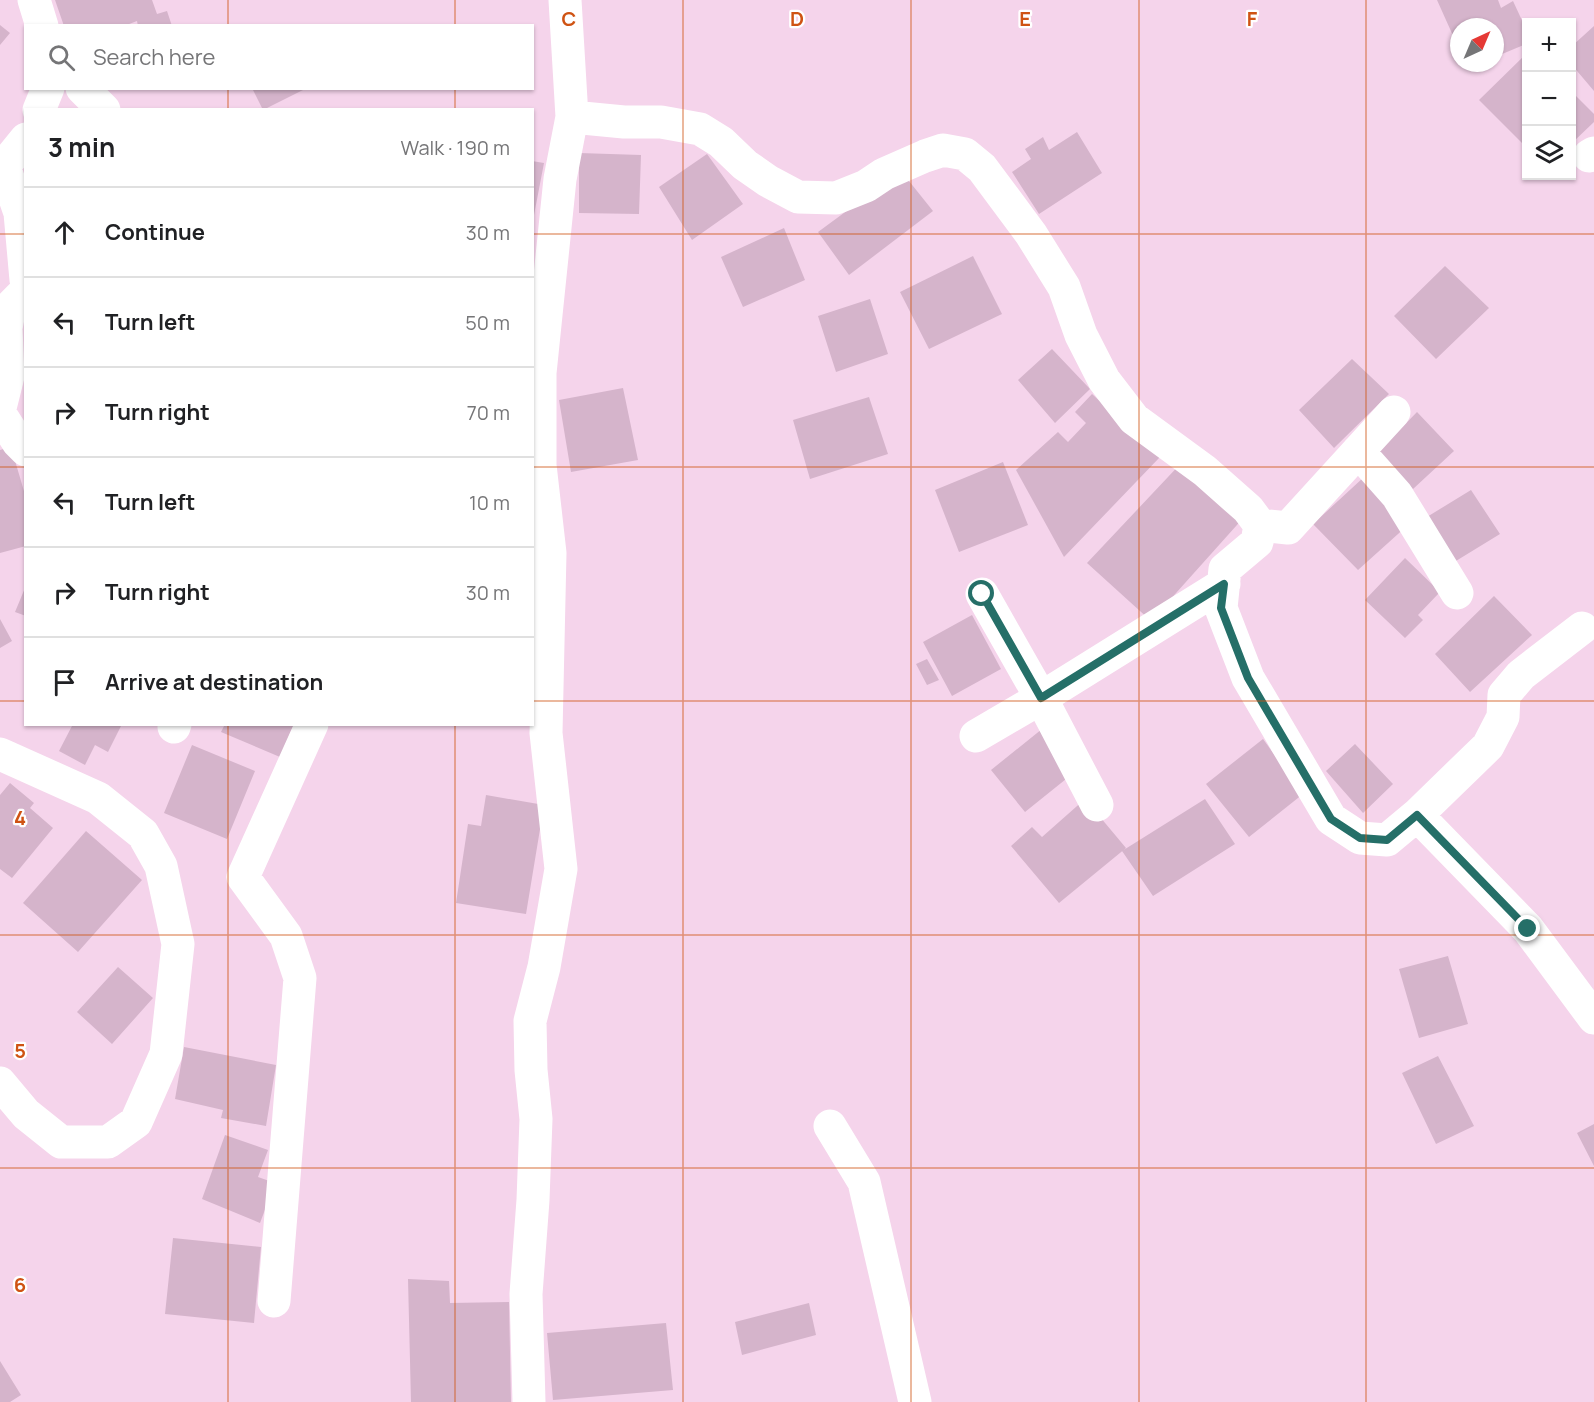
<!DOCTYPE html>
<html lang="en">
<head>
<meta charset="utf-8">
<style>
	body { margin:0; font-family:Manrope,sans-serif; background:#f6f6f6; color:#202124 }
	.controls { position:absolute; right:18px; top:18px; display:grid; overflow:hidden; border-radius:0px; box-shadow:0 2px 4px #0004 }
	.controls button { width:54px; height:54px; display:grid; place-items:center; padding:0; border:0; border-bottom:2px solid #e0e0e0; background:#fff; color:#202124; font:30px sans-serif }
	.compass { position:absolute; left:1450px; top:18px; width:54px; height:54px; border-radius:50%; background:#fff; box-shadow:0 2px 4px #0004; rotate:44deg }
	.stop { position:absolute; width:18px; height:18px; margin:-14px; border:4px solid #256f68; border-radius:50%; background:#fff }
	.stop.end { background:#256f68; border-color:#fff; box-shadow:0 2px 6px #0008 }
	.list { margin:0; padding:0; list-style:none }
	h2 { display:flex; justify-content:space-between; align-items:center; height:78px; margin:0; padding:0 24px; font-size:26px }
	h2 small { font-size:20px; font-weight:400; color:#757577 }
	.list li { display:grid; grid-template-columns:39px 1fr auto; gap:18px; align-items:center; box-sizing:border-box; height:90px; padding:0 24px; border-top:2px solid #e0e0e0 }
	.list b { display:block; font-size:22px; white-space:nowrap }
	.list em { font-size:20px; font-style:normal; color:#757577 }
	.icon { flex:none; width:33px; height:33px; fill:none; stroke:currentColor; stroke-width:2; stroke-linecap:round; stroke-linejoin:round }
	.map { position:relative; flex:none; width:1594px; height:1402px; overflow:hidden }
	.search { position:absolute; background:#fff; box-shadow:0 2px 4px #0004; left:24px; top:24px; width:510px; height:66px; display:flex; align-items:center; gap:15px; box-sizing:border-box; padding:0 21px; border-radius:0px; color:#757577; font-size:22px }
	.panel { position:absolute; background:#fff; box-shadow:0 2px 4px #0004; left:24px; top:108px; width:510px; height:618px; border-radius:0px }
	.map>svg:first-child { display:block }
</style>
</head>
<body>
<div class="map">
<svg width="1594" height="1402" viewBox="0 0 1594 1402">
	<rect width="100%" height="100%" fill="#f5d4eb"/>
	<path fill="#d5b4cb" d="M55 0H152L157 14 167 11 172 26H138L137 21 124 26H64Z
		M1437 0H1498L1501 8 1513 1 1526 29V44L1495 57V27H1459V49Z
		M0 25 10 33 0 45Z
		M1594 26V91L1572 65V46Z
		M1526 54V147L1479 100Z
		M1465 63H1481L1468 69Z
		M252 88H307L263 110Z
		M1572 92 1594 114V122L1572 143Z
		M1077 132 1102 173 1039 214 1012 172 1031 159 1025 149 1043 137 1049 150Z
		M579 153 641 155 639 214 579 213Z
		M707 154 743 204 692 240 659 187Z
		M532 161 544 163 534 215H532Z
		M901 171 933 211 849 275 818 232Z
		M784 228 805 280 743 307 721 257Z
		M973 256 1002 314 929 349 900 292Z
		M1445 266 1489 308 1436 359 1394 316Z
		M870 299 888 354 836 372 818 316Z
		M1052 349 1090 389 1055 423 1018 380Z
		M1352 359 1389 394 1334 448 1299 410Z
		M623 388 638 460 571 472 559 400Z
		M1092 394 1160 457 1064 557 1016 470 1058 432 1068 442 1086 423 1075 412Z
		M869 397 888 454 810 479 793 420Z
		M1417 412 1454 451 1413 489 1378 452Z
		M11 447 26 498V546L0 553V450Z
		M1184 460 1245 516 1151 621 1087 563Z
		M1003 462 1028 525 959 552 935 490Z
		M1364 477 1408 525 1358 570 1313 524Z
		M1471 490 1500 534 1451 564 1422 520Z
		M1405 558 1440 592 1418 615 1423 620 1405 638 1365 600Z
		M25 588H26V616L15 612Z
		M1494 596 1532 635 1470 692 1435 654Z
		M972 615 1001 669 952 696 923 642Z
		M0 619 12 641 0 648Z
		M927 659 939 680 927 685 916 664Z
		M73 724H122L108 752 95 745 85 765 59 751Z
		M225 724H294L280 757 221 732Z
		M1042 729 1076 771 1025 812 991 770Z
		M1263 739 1303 794 1249 837 1206 784Z
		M1355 744 1393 784 1363 813 1326 771Z
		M192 745 255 771 227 839 164 813Z
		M10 783 34 803 30 808 53 828 12 878 0 869V795Z
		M486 795 544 805 526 914 456 903 468 824 481 826Z
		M1085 799 1126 848 1059 903 1011 846 1032 827 1042 837Z
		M1205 799 1235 844 1153 896 1122 851Z
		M86 831 142 880 78 952 23 903Z
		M1448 956 1468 1024 1419 1038 1399 969Z
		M118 967 153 998 112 1044 77 1012Z
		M184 1047 276 1065 266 1126 221 1118 223 1110 175 1099Z
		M1438 1056 1474 1126 1436 1144 1402 1073Z
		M1594 1124V1166L1577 1133Z
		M225 1135 268 1150 258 1177 275 1183 260 1223 202 1199Z
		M173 1238 261 1247 254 1323 165 1314Z
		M408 1279 449 1281 450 1303 509 1302 511 1402H411Z
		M809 1303 816 1335 742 1355 735 1322Z
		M666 1323 673 1390 553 1400 547 1333Z
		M0 1361 21 1395 10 1402H0Z"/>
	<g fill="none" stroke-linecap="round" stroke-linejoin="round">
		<path stroke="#fff" stroke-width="33" d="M34 0 42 26
			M82 88 104 110
			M39 110 48 88
			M572 117 624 122H661L700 129 721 142 745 165 768 181 798 197 836 198 866 186 884 174 925 156 943 150 965 154 982 168 1031 234 1064 287 1081 335 1104 380 1134 419 1205 471 1248 509 1260 525 1257 542 1225 569 1221 608 1248 678 1331 819 1360 838 1387 840 1417 815 1488 746 1503 717 1504 695 1521 675 1582 628
			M1589 156 1594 153
			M0 163 4 166 20 213 26 280
			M4 166 26 139
			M0 408 8 376 6 328 10 307 26 291
			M0 414 18 442 26 450
			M1358 451 1397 495 1457 593
			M1260 525 1288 528 1394 412
			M982 594 1041 698 1097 805
			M174 727 175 724
			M976 736 1041 698 1224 584
			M0 754 98 798 143 834 161 866 178 944 166 1054 136 1122 108 1142H61L26 1114 0 1083
			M1417 815 1528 929 1594 1018
			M830 1126 864 1182 915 1402
			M274 1301 300 978 286 936 243 877 312 724
			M529 1402 526 1294 533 1200 536 1119 531 1070 530 1021 544 967 561 869 546 733 550 553 540 465V373L560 179 572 117 565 0"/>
	</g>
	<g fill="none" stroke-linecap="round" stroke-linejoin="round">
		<path stroke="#256f68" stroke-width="8" d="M982 594 1041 698 1224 584 1221 608 1248 678 1331 819 1360 838 1387 840 1417 815 1528 929"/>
	</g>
	<path fill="none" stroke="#cf5313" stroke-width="1.5" stroke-opacity="0.55" d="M228 0V26M455 0V26M683 0V1402M911 0V1402M1139 0V1402M1366 0V1402M228 88V110M455 88V110M0 234H26M532 234H1594M0 467H26M532 467H1594M0 701H26M532 701H1594M228 724V1402M455 724V1402M0 935H1594M0 1168H1594"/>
	<g font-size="20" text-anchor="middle" font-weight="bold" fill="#cf5313" stroke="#fff" stroke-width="4.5" stroke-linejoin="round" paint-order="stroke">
		<text x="569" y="26">C</text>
		<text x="797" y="26">D</text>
		<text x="1025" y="26">E</text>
		<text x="1252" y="26">F</text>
		<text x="20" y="825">4</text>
		<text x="20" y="1058">5</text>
		<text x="20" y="1292">6</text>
	</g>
</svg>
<div class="controls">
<button>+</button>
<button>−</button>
<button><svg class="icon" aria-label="layers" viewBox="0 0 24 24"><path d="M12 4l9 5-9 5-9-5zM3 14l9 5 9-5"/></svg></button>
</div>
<svg class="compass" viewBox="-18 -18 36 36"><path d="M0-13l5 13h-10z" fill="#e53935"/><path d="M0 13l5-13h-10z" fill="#757577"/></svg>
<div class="stop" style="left:982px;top:594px"></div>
<div class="stop end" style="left:1528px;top:929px"></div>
<div class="search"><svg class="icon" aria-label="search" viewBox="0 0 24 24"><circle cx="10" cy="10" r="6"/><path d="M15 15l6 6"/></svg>Search here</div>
<section class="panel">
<h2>3 min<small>Walk · 190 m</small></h2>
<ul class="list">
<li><svg class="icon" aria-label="ahead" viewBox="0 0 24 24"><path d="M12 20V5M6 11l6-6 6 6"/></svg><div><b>Continue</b></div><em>30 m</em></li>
<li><svg class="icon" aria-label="left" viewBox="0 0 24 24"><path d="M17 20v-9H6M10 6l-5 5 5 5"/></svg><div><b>Turn left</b></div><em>50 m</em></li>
<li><svg class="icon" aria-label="right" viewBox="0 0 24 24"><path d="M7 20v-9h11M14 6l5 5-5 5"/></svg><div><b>Turn right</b></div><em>70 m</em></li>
<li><svg class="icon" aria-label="left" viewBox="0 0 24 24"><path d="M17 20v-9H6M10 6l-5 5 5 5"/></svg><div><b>Turn left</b></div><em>10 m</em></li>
<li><svg class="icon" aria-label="right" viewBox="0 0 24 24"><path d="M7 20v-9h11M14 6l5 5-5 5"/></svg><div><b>Turn right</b></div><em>30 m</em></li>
<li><svg class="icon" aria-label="arrive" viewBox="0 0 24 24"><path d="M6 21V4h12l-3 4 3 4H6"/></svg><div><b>Arrive at destination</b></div></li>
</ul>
</section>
</div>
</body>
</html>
